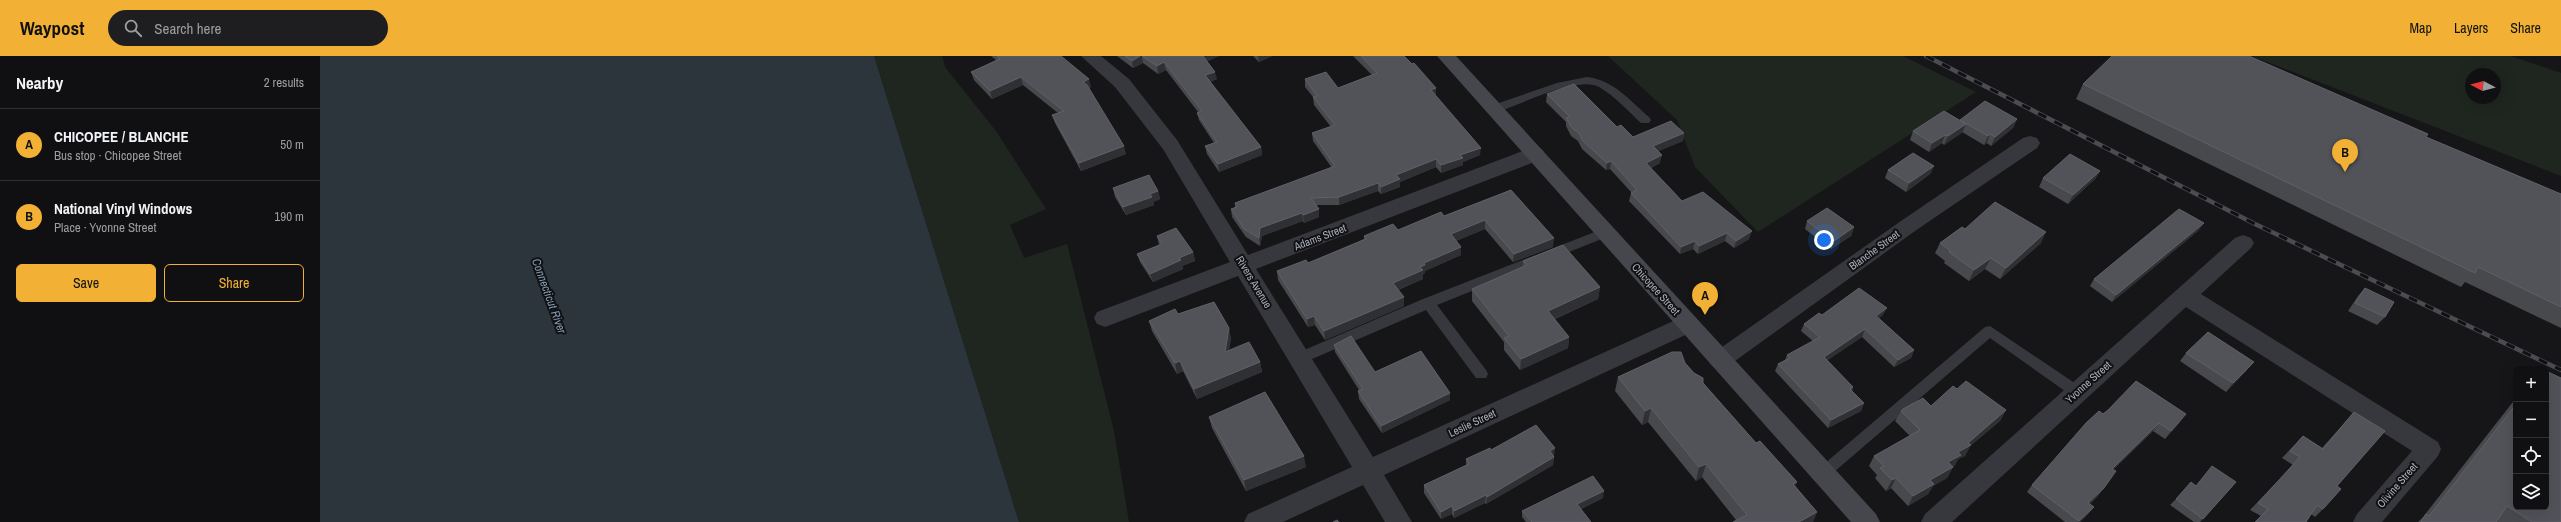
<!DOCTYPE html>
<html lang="en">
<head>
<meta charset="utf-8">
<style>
	body { margin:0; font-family:"Archivo Narrow",sans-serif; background:#1e1e20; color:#f1f3f6 }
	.controls { position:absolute; right:12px; bottom:12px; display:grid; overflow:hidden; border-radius:6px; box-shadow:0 4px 16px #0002 }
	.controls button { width:36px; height:36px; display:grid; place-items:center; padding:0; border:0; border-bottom:1px solid #303032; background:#101012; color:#f1f3f6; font:20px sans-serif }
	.compass { position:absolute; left:2145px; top:12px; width:36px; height:36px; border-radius:50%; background:#101012; box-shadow:0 4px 16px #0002; rotate:277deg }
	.you { position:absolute; left:1504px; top:184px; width:14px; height:14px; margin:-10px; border:3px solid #fff; border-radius:50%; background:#1a73e8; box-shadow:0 0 0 6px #1a73e833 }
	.badge { display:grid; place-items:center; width:26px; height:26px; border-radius:50%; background:#f2b134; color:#111; font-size:13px; font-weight:700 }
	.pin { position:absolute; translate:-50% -33px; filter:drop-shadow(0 1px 2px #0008) }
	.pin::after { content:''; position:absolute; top:21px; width:14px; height:12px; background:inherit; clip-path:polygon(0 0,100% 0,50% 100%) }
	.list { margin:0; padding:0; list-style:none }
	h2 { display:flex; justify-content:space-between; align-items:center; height:52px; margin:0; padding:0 16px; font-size:17px }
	h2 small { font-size:13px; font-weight:400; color:#9c9d9f }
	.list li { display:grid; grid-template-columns:26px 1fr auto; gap:12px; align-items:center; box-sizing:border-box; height:72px; padding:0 16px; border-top:1px solid #303032 }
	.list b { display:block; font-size:15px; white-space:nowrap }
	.list p { margin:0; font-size:13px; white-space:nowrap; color:#9c9d9f }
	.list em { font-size:13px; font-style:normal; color:#9c9d9f }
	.actions { display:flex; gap:8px; padding:12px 16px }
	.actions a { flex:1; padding:9px 0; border:1px solid #f2b134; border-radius:6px; text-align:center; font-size:14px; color:#f2b134 }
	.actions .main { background:#f2b134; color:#111 }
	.icon { flex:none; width:22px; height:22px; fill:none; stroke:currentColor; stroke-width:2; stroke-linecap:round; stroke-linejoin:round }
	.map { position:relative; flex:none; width:2241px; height:466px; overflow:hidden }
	header { display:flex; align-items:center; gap:24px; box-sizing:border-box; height:56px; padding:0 20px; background:#f2b134; color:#111 }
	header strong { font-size:19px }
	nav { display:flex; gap:22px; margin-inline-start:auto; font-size:14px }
	.search { width:280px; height:36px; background:#1e1e20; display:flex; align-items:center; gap:10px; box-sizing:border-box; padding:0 14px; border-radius:22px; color:#9c9d9f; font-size:15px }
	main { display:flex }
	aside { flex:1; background:#101012 }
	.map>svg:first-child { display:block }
</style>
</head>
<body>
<header>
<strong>Waypost</strong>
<div class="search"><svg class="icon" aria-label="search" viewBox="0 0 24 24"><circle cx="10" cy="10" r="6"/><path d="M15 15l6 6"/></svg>Search here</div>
<nav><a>Map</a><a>Layers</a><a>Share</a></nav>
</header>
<main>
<aside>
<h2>Nearby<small>2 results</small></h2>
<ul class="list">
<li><span class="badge">A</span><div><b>CHICOPEE / BLANCHE</b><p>Bus stop · Chicopee Street</p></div><em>50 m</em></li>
<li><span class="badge">B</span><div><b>National Vinyl Windows</b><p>Place · Yvonne Street</p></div><em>190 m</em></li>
</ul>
<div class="actions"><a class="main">Save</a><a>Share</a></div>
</aside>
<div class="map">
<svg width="2241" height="466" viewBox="0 0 2241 466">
	<rect width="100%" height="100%" fill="#161618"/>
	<path fill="#1e261f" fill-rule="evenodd" d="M554 0H622L625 11 676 75 726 153 690 169 704 202 747 188 794 375 809 466H699Z
		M1288 0H1583L1656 36 1438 176 1375 111 1357 64Z
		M1932 0H2191L2241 17V120ZM2151 18H2175V42H2151Z"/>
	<path fill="#2c353c" d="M0 0H554L699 466H0Z"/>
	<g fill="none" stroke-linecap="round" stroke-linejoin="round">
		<path fill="#37383d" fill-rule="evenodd" d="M1267 21C1294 24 1310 45 1329 61L1331 64 1329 67H1321C1308 55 1295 40 1279 31 1257 19 1198 50 1174 57L1168 53 1170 50 1237 27Z
			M1285 172 1289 174 1291 177 1289 180 1117 249 1166 314 1168 318 1166 322H1156L1106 254 985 306H975L973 302 975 298 1103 243Z
			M1670 270 1762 332 1764 336 1762 340 1757 342 1752 340 1670 282 1507 422 1502 424 1497 422 1495 418 1497 414 1665 271Z"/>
		<path fill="#37383d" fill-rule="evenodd" d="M761 0H781L809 23 857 84 928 199 1208 93 1215 91 1222 93 1225 98 1222 103 936 213 1053 401 1360 262 1368 259 1376 262 1379 268 1376 274 1064 419 1092 466H1065L1043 429 963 466H924L928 458 1032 411 918 220 793 268 785 271 777 268 774 262 777 256 910 206 843 93 795 31Z
			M1710 80 1717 82 1720 87 1717 92 1595 175 1408 310 1400 313 1392 310 1388 304 1392 298 1581 165 1703 82Z
			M1923 179 1931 182 1934 187 1931 192 1881 238 2118 386 2121 393 2118 400 2062 466H2033L2037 458 2092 395 1866 251 1632 466H1601L1605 458 1915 182Z"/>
		<path fill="#45474d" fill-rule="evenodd" d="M1117 0H1136L1556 458 1560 466H1531Z"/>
		<defs>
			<path id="rail" d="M1606 0 1935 168 2241 314"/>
		</defs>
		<use href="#rail" stroke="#4a4c52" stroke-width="4.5"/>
		<use href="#rail" stroke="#111113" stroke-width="3" stroke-dasharray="9" stroke-linecap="butt"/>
	</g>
	<path fill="#47494d" d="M671 0H741L771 31 769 32 806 98 761 115 735 67 732 59 738 57 703 29 672 43 654 24 651 16 676 4Z
		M797 0H899L887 5 897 23 890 26 941 91 942 99 899 116 887 98 885 90 894 87 879 64 877 57 878 56 846 14 838 18 823 7 813 12Z
		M933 0H952L939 6Z
		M1033 0H1084L1116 32V40L1160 99 1143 106V109L1121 117 1116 111 1080 126V131L1061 138 1058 135 1019 149H996L999 161 984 167 983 165 942 180 940 190 926 181 912 161 911 153 915 151V147L1012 112 993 85 992 77 1011 71 994 49 993 41 985 31V23L1018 32 1052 19Z
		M1763 28 2106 81 2241 138V272L2145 226 2141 231 1756 43Z
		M1227 38 1297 71 1313 81 1364 77 1363 85 1338 95 1340 107 1331 112 1362 145 1429 183 1414 192 1405 185 1378 198 1373 193 1360 198 1309 145 1311 137V136L1290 113 1286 114 1262 93 1258 85 1251 80 1246 70V66L1226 46Z
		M1697 63 1693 72 1671 90 1667 87 1664 89 1642 76 1624 89 1622 87 1609 96 1590 84 1593 75 1639 65Z
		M1614 110 1610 118 1586 136 1565 122 1568 114Z
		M1780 115 1775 123 1748 148 1719 131 1723 122Z
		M793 132 838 135 840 143 833 146 834 149 806 159 795 141Z
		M1191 134 1233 191 1193 206 1165 173 1136 185 1141 191V199L1105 215V217L1103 218V223L1078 234 1084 241V250L1005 284 995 269 988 271 958 224 957 215 988 207 1044 183V180L1078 174 1124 160Z
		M1487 165 1534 171 1531 180 1511 193 1485 173Z
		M1645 173 1721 187 1680 223 1665 213 1649 225 1624 207 1625 205 1615 197 1620 187Z
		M1879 174 1792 246 1770 230 1774 223Z
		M837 180 873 196 875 205 862 210 863 213 833 226 820 206 817 198 839 189Z
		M1203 205 1280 231 1278 243 1235 263 1249 281 1248 292 1200 314 1184 294V286L1152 245V233L1203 211Z
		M2045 232 2065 261 2057 269 2028 255 2038 240Z
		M858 258 911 282 909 294 940 306 942 316 877 343 863 315 857 318 832 275 829 265Z
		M1563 259 1559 262 1594 294 1591 302 1574 311 1542 281 1507 304 1533 331 1532 335 1544 347 1541 355 1508 372 1455 315 1458 308 1465 304 1467 299 1493 285 1481 275 1484 268Z
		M1014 289 1055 316 1130 344 1062 377 1039 343 1038 335 1039 334 1015 296Z
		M1866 297 1927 314 1906 336 1860 305Z
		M1365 307 1436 387 1477 426 1475 430 1497 456 1493 466H1413L1416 464 1382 421 1376 425 1328 366 1322 369 1295 335 1298 321Z
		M1637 333 1686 354 1680 365 1650 390 1645 400 1638 403 1635 409 1633 411 1627 422 1613 430 1608 438 1588 450 1571 432 1566 435 1555 422 1557 419 1549 410 1554 400 1590 380 1575 365 1581 355 1611 350Z
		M2196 342V451L2241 466H2098L2103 461Z
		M2034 356 2017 430 2003 453 1995 461 1991 458 1941 460 1930 454 1973 409 1962 402 1983 380 2002 392Z
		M1783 358 1860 366 1845 383 1833 375 1793 414 1778 440 1770 448 1774 451 1768 458 1760 466H1745L1707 436 1712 429Z
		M889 361 986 411 926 435 892 372Z
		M1171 394 1234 400 1233 409 1166 448 1165 447 1134 462 1132 458 1121 463 1104 437V429L1146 409V403Z
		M1916 426 1880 466H1874L1850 449 1856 443 1876 430Z
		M1283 442 1261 453 1271 466H1206L1202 461V455Z"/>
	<path fill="#2f3033" d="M820 0H822L823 7 813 12 812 5Z
		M883 0H899L884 7Z
		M938 0H952L939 6Z
		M844 6 846 14 838 18 837 10Z
		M895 16 897 23 887 27 885 19Z
		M701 21 703 29 672 43 670 35Z
		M769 23 771 31 765 34 763 26Z
		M1116 32V40L1111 34Z
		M1697 63 1693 72 1671 90 1675 81Z
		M1646 68 1642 77 1624 89 1628 80Z
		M1364 77 1363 85 1332 98 1333 90Z
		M1670 78 1667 87 1664 89 1668 80Z
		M1625 79 1622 87 1609 96 1612 87Z
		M804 90 806 98 761 115 759 107Z
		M941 91 942 99 899 116 898 108Z
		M1161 92 1160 99 1143 106V109L1121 117V109L1140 99Z
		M1342 99 1340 107 1325 115 1326 107Z
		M1116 103V111L1080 126V131L1061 138V131L1076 119Z
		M1291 105 1290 113 1286 114 1287 107Z
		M1614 110 1610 118 1586 136 1589 127Z
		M1780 115 1775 123 1748 148 1753 139Z
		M1058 127V135L1019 149V141Z
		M838 135 840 143 833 146 834 149 806 159 803 151 830 138Z
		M999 153V161L984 167 983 159Z
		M982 157 983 165 942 180 940 190 939 182 940 172Z
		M1165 164V173L1131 187V178Z
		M1884 167 1879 174 1792 246 1796 239Z
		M1534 171 1531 180 1511 193 1514 185Z
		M1432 175 1429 183 1414 192 1416 185Z
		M1726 176 1721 187 1680 223 1686 212Z
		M1407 177 1405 185 1378 198 1379 190Z
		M1234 182 1233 191 1193 206 1194 198Z
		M1375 185 1373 193 1360 198 1361 191Z
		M1141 191V199L1105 215V217L1103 218V223L1074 235 1073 227 1100 211 1104 207Z
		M873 196 875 205 862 210 863 213 833 226 830 218 859 202Z
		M1671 202 1665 213 1649 225 1654 214Z
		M1280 231 1278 243 1227 266 1228 255Z
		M1084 241V250L1005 284 1004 275Z
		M1567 252 1563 259 1553 267 1556 260Z
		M994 260 995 269 988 271 987 263Z
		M909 272 911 282 907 306 905 296Z
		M1545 273 1542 281 1501 309 1504 301Z
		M1249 281 1248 292 1200 314 1201 303Z
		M1594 294 1591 302 1574 311 1578 304Z
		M860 305 863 315 857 318 855 307Z
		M940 306 942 316 877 343 874 333Z
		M1934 306 1927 314 1906 336 1913 327Z
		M1130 337V344L1062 377 1061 370Z
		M1544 347 1541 355 1508 372 1511 364Z
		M1331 352 1328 366 1322 369 1325 355Z
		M1686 354 1680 365 1650 390 1645 400 1638 403 1635 409 1622 417 1628 406 1648 387Z
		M1866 358 1860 366 1845 383 1851 375Z
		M1839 367 1833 375 1786 421 1792 413Z
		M1235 392 1234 400 1229 403 1230 395Z
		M984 400 986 411 926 435 924 424Z
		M1234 401 1233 409 1166 448 1167 441Z
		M1386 408 1382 421 1376 425 1379 411Z
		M1633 411 1627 422 1613 430 1608 438 1588 450 1593 440 1610 424Z
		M1576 422 1571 432 1566 435 1572 424Z
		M1477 426 1471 439 1473 428Z
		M1784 432 1778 440 1763 454 1768 447Z
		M1284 435 1283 442 1256 455 1257 448Z
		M1166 439 1165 447 1134 462V455Z
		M1132 450V458L1121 463V456Z
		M1774 451 1768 458 1760 466H1758Z
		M1497 456 1493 466H1479Z"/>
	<path fill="#525359" stroke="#5f6168" d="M677 0H741L769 23 763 26 767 29 804 90 759 107 732 59 744 55 701 21 670 35 651 16 680 3Z
		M805 0H820L812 5Z
		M822 0H883L895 16 885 19 941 91 898 108 885 90 897 86 877 57 882 55 844 6 837 10Z
		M1041 0H1084L1092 8 1094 7 1116 32 1111 34 1161 92 1140 99 1143 102 1121 109 1116 103 1076 119 1080 123 1061 131 1058 127 1019 141 991 142 999 153 983 159 982 157 940 172 939 182 924 173 911 153 917 151 915 147 1015 110 992 77 1015 69 993 41 997 40 985 23 1006 16 1018 32 1057 17Z
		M1792 0H1929L2108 78 2106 81 2241 138V251L2158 211 2155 217 1763 28Z
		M1254 28 1297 71 1301 69 1313 81 1351 65 1364 77 1333 90 1342 99 1326 107 1362 145 1383 136 1432 175 1416 185 1407 177 1379 190 1375 185 1361 191 1311 137 1317 134 1291 105 1287 107 1263 85 1259 77 1252 72 1246 62 1250 61 1227 38Z
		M1665 45 1697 63 1675 81 1670 78 1668 80 1640 64Z
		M1624 55 1646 68 1628 80 1625 79 1612 87 1593 75Z
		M1593 97 1614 110 1589 127 1568 114Z
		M1750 98 1780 115 1753 139 1723 122Z
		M829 119 838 135 830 138 832 141 803 151 793 132Z
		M1191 134 1234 182 1194 198 1165 164 1131 178 1141 191 1104 207 1105 209 1100 211 1103 214 1073 227 1084 241 1004 275 994 260 987 263 957 215 986 204 988 207 1046 183 1044 180 1073 168 1078 174 1121 156 1124 160Z
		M1675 146 1726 176 1686 212 1671 202 1654 214 1629 196 1631 195 1620 187 1642 171 1645 173Z
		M1507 152 1534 171 1514 185 1487 165Z
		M1859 153 1884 167 1796 239 1774 223Z
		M856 172 873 196 859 202 861 204 830 218 817 198 842 188 837 180Z
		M1243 189 1280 231 1228 255 1249 281 1201 303 1184 282 1189 280 1152 233 1207 209 1203 205Z
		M1539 232 1567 252 1556 260 1594 294 1578 304 1545 273 1504 301 1533 331 1530 333 1544 347 1511 364 1458 308 1470 302 1467 299 1500 281 1484 268 1499 257 1502 259Z
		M2045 232 2074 246 2065 261 2035 247Z
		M894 246 909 272 905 296 929 286 940 306 874 333 860 305 855 307 829 265 855 253 858 258Z
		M1888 276 1934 306 1913 327 1866 297Z
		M1031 280 1055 316 1101 295 1130 337 1061 370 1038 335 1043 333 1014 289Z
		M1352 296H1361L1365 307 1374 317 1383 322V327L1436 387 1440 385 1477 426 1473 428 1497 456 1479 466H1413L1427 459 1386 408 1379 411 1331 352 1325 355 1298 321Z
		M2226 315 2241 322V466H2212L2187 450 2176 466H2101L2106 458 2109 460 2196 348V451H2226Z
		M1646 325 1686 354 1648 387 1651 389 1638 396 1641 399 1628 406 1633 411 1610 424 1614 428 1593 440 1576 422 1572 424 1560 412 1564 410 1554 400 1600 374 1581 355 1583 353 1603 342 1611 350 1633 330 1637 333Z
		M1816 325 1866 358 1851 375 1839 367 1792 413 1796 415 1784 432 1768 447 1774 451 1759 465 1712 429 1766 367 1779 355 1783 358 1788 354Z
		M945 336 984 400 924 424 889 361Z
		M2034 356 2065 375 2017 430 2021 433 2003 453 1997 449 1986 466H1935L1948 453 1938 447 1980 401 1970 395 1983 380 2003 393Z
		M1216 369 1235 392 1230 395 1234 401 1167 441 1166 439 1134 455 1132 450 1121 456 1104 429 1149 408 1146 403 1170 392 1171 394Z
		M1892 410 1916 426 1883 463 1856 443 1871 426 1876 430Z
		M1273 420 1284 435 1257 448 1271 466H1212L1202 455Z
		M1017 464 1019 466H1013Z"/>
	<g text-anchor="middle" stroke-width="4" stroke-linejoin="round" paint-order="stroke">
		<g font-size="11" fill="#a8adb8" stroke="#111113">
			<text transform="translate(1000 181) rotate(-21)" y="4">Adams Street</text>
			<text transform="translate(1554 194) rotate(-36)" y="4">Blanche Street</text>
			<text transform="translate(934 226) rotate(59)" y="4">Rivers Avenue</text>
			<text transform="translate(1336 233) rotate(48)" y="4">Chicopee Street</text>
			<text transform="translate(1768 326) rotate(-42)" y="4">Yvonne Street</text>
			<text transform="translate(1152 367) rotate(-25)" y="4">Leslie Street</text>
			<text transform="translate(2077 429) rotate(-49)" y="4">Olivine Street</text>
		</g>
		<g font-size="12" font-style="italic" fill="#7f9bb3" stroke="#111113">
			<text transform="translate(229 240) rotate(70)" y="4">Connecticut River</text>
		</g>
	</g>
</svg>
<div class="controls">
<button>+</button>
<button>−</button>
<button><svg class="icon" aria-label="locate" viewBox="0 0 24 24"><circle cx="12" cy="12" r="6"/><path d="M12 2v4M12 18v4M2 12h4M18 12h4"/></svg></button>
<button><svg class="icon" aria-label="layers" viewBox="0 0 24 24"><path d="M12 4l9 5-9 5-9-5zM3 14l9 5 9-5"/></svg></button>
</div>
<svg class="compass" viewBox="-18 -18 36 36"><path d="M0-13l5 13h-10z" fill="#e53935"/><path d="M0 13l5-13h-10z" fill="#9c9d9f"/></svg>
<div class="you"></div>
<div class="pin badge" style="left:1385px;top:259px">A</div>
<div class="pin badge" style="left:2025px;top:116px">B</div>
</div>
</main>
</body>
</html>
